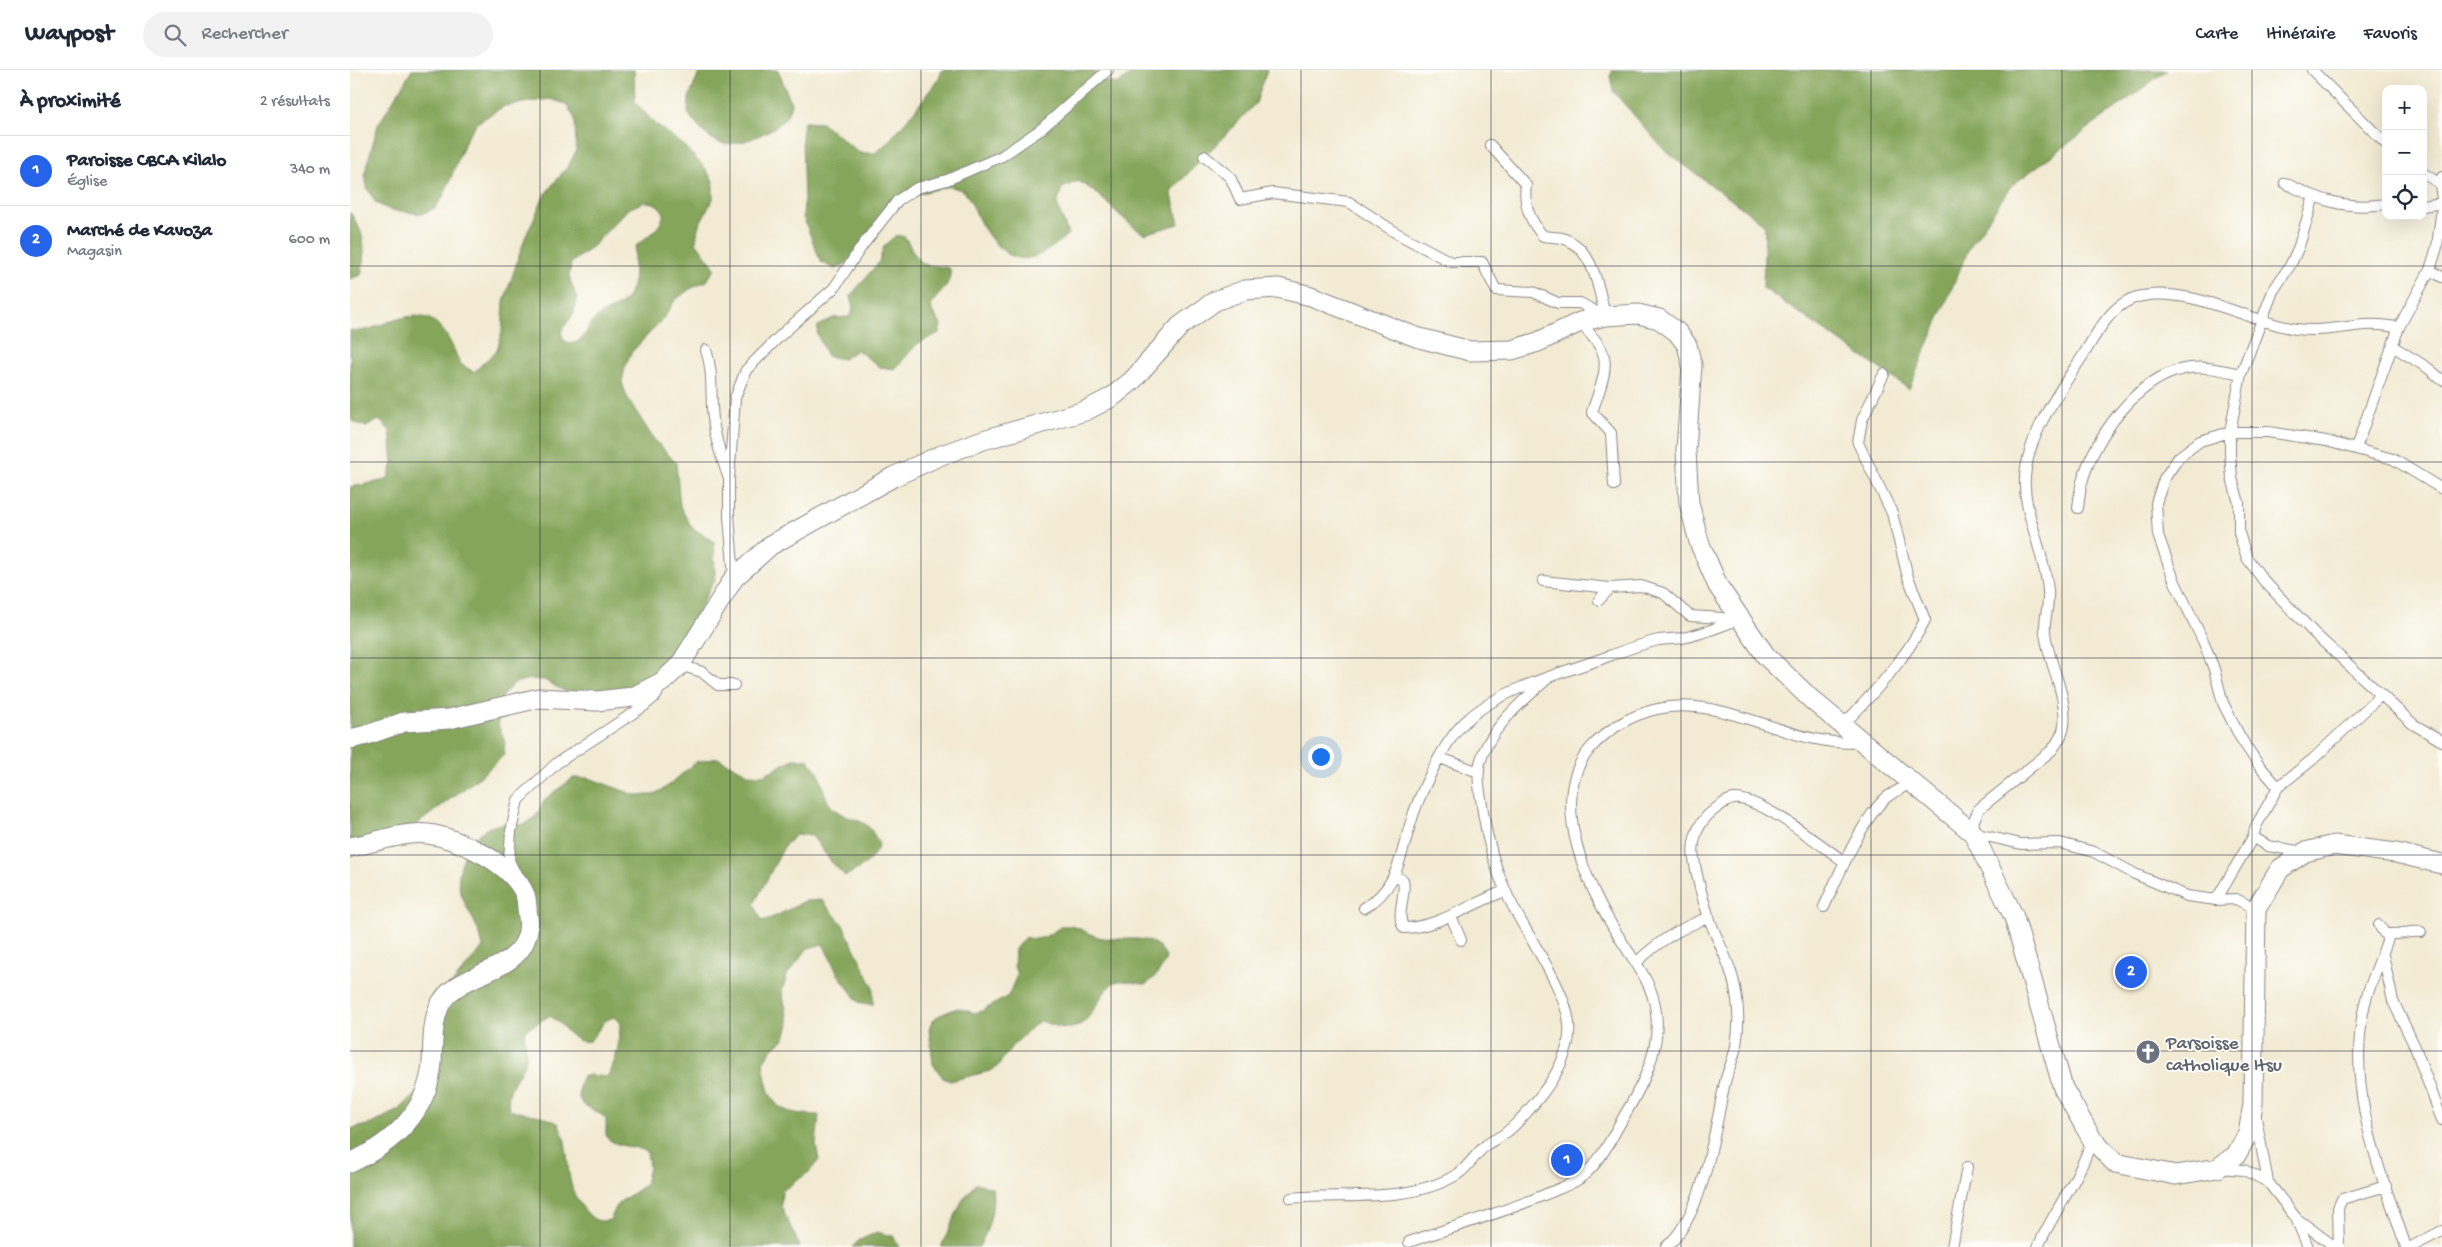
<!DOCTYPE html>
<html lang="fr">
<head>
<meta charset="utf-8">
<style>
	body { margin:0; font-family:"Gochi Hand",sans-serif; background:#f2f2f3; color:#1f2937 }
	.controls { position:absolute; right:15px; top:15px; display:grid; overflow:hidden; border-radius:10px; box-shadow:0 5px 20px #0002 }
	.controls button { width:45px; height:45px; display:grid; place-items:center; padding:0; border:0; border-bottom:1px solid #e0e1e3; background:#fff; color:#1f2937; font:25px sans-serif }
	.you { position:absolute; left:970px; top:686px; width:18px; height:18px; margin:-12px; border:4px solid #fff; border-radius:50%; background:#1a73e8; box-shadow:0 0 0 8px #1a73e833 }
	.badge { display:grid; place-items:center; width:32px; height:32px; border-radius:50%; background:#2563eb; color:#fff; font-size:16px; font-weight:700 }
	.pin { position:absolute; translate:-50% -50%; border:2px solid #fff; box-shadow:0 1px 5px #0006 }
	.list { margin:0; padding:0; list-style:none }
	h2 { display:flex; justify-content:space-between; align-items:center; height:65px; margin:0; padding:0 20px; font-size:21px }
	h2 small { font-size:16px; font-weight:400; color:#747a83 }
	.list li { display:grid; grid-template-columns:32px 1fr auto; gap:15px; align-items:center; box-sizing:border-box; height:70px; padding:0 20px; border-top:1px solid #e0e1e3 }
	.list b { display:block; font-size:19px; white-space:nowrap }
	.list p { margin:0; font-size:16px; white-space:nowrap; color:#747a83 }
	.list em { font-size:16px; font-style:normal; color:#747a83 }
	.icon { flex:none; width:28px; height:28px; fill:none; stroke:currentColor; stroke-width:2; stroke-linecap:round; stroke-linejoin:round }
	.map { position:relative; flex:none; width:2092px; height:1177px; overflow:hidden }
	header { display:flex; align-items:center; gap:30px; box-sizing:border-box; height:70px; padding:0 25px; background:#fff; border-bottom:1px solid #e0e1e3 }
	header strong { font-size:24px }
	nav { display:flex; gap:28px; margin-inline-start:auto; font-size:18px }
	.search { width:350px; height:45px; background:#f2f2f3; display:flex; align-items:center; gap:12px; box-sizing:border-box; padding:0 18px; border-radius:28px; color:#747a83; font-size:19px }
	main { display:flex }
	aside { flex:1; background:#fff }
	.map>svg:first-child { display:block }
</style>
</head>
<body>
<header>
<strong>Waypost</strong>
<div class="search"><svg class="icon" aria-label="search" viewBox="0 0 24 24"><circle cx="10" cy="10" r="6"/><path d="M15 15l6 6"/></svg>Rechercher</div>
<nav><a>Carte</a><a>Itinéraire</a><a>Favoris</a></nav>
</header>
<main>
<aside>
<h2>À proximité<small>2 résultats</small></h2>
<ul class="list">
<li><span class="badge">1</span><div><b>Paroisse CBCA Kilalo</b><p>Église</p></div><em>340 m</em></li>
<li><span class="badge">2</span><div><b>Marché de Kavoza</b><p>Magasin</p></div><em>600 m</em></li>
</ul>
</aside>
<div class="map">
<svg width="2092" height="1177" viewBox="0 0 2092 1177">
	<rect width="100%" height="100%" fill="#fdfcf7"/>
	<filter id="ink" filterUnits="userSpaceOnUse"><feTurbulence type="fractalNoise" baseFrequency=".02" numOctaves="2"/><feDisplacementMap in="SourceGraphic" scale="10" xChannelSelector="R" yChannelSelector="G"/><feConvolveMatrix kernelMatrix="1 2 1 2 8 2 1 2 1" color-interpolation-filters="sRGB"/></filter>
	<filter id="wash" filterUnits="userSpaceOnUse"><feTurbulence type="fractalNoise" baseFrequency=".0096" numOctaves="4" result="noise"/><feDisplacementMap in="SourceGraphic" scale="20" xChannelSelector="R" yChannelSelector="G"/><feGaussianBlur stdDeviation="1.12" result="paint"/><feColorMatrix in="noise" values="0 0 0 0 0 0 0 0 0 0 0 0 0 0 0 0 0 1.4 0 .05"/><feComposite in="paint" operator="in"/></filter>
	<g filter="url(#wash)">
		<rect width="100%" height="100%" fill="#f2ead2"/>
		<path fill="#85a55a" stroke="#54644a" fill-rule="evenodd" d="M62 0H284L285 32 306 55 332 74 355 98 363 111V129L348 157 346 172 365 198 357 211 340 219 325 230 316 245 281 283 275 297 272 312 277 327 303 368 326 393 330 436 342 458 364 471 365 509 340 558 310 598 282 627 236 633 194 610 179 609 164 613 153 625 148 639V655L155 670 154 685 131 706 47 769 0 786V417L37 410 43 394 40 361 29 350 16 357 2 351 0 342V260C11 263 23 258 33 254 82 235 93 252 110 294L124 302 147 280 152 262 154 231 175 168 195 124 219 95 226 81 225 49 216 34 200 29 154 36 127 53 117 67 94 125 85 138 72 144 40 140 26 133 17 118 15 102 28 55ZM294 132C304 132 308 134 314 143 311 160 298 165 286 176 281 194 289 217 273 232 264 240 252 241 243 251 235 261 236 271 220 274L213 269 211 261 223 245 227 229 219 207 221 193 243 176 278 139Z
			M350 0H428L441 33C440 37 438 44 436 47 427 60 392 75 376 74 360 72 346 56 338 43L339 28Z
			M592 0H743L752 10 768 14 786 0H917L906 33 821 121 829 154 794 164C769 149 753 124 728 111L712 118 707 134 718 164C681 199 656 197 630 152 625 141 621 131 614 121L599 116 567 124 526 152 499 192 485 199 471 192 453 147 454 132 452 68 454 52 472 53 510 83H525L537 73 562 44 589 8Z
			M1263 0H1817L1661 116 1619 178 1559 319 1413 218 1415 155 1314 80 1263 21 1260 6Z
			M0 142C16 166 16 177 11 205L0 209Z
			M546 165 555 167C560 175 567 193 577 195 586 197 592 195 600 199 602 215 590 222 581 234L582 241 591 255 589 263 567 274 545 299 530 297 507 280 493 289 477 286 467 264 468 256 483 248 499 247 503 240 501 225 529 192 534 176Z
			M368 688 398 704 413 705 443 689 459 690C461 694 465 698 468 702 473 712 474 731 483 738 504 756 516 742 529 775 522 791 512 798 495 806L483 794 462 766 447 764 435 775 404 834 412 851 426 846 455 831 472 830 493 855 523 917V935L508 932 488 904 473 874 458 878 437 905 432 921 439 954 435 968 423 978 413 992C419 1035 425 1044 469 1045L466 1075 469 1090 459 1102 432 1121 431 1136 450 1177H0V1059L21 1054 50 1039 78 1012 99 917 133 877C129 854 116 841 110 820 104 801 119 769 136 759 147 753 162 753 174 755L187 745 195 729 223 708H239L285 725H303L318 716 346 692ZM199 946C215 953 221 975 240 971L255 951 263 947 270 951C270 972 267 990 257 1007L240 1005 232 1007C220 1041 241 1033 256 1049V1067C268 1079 283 1074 297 1082L299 1097 295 1115 268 1133 260 1150C247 1153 242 1149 234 1139 216 1118 220 1098 215 1072 214 1066 211 1060 209 1054L195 1047 159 1040C156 1016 167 1011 175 992 179 981 172 971 175 960Z
			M712 856C729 854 738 866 753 868 776 872 805 861 816 887 813 899 806 907 796 914 787 914 776 910 769 911 750 914 744 957 720 958 710 959 699 953 689 951L662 976 647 997 640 1001 600 1011 593 1008 583 994 579 959 582 951 590 945 607 938 624 943 632 941 658 926 667 905 664 896 665 879 675 867C691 873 699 864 712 856Z
			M626 1113 642 1118C645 1139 639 1158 629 1177H591L612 1131Z
			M527 1162 543 1166 550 1177H502L508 1171Z"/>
	</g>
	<g filter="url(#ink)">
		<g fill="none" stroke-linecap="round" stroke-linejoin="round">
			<defs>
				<path id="street" d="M1962 0 2036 74
					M1140 75 1176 115C1173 134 1181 152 1193 166 1199 167 1206 167 1212 168 1244 177 1249 220 1255 246
					M854 86 880 107 890 129 923 123 999 132 1048 164 1101 192H1132L1146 220 1183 222 1208 233H1230L1254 246
					M2073 103 2092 115
					M2092 107 2090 114 2092 130
					M1935 113C1969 130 1996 140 2036 134
					M1964 126 1949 176 1941 194 1923 221 1891 304 1880 362V383L1882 408 1889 433V463L1897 488 1914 511 1965 564 2063 654 2092 671
					M2073 136 2092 133
					M2080 200 2092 207
					M1230 252C1236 260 1245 268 1250 277 1262 295 1248 323 1242 342L1261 363 1264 415
					M2044 277 2078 298 2092 310
					M356 280C364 303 360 326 363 349 365 369 371 387 378 406
					M2006 378 2049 257 2080 200 2087 177 2092 136
					M1728 438C1729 430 1730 420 1732 412 1744 368 1787 308 1834 299 1853 295 1872 300 1891 304
					M384 508 379 446V409L385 328 396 300 432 264 484 218 512 176 548 130 567 118 597 110 652 86 690 60 758 0
					M1249 530 1260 518
					M330 595 352 602 368 615H384
					M1492 656C1523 624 1555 590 1575 550L1558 507 1542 443 1508 373 1512 350 1534 304
					M1090 688 1129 702
					M1928 717 1908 694 1890 667 1873 633 1864 599 1854 573 1824 510 1808 465 1806 433 1814 409 1829 387 1850 371 1880 362H1918L1976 371 2043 389 2092 419
					M1903 767 1918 776 1954 782
					M165 803 159 790 161 761 168 730 207 693 294 636 306 626 311 615
					M1045 807 1053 810C1057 824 1045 845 1054 858 1087 858 1124 832 1155 821
					M1866 830 1903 767 1906 756 1928 717 1962 690 2030 626
					M1474 837C1488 807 1512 748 1537 727 1544 722 1553 718 1560 713
					M1014 838C1047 819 1050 788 1060 755 1068 727 1093 672 1115 652 1147 620 1209 604 1251 589 1270 582 1290 574 1309 570 1316 569 1324 569 1332 568 1352 564 1370 557 1389 549L1340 546 1313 523 1291 516 1260 518 1193 511
					M1906 839 1886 829 1866 830 1837 826 1785 804 1744 782 1710 773 1671 774 1623 763 1624 750 1629 739 1702 680C1707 673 1713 665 1714 656 1718 625 1698 593 1695 562 1694 550 1698 539 1698 528 1699 516 1695 501 1692 490 1686 463 1673 435 1675 407 1678 364 1709 322 1732 287 1747 263 1762 231 1792 226 1843 217 1897 251 1946 259 1970 262 1991 257 2015 255 2026 254 2038 256 2049 257
					M1101 846 1111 870
					M2029 855 2034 863C2046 867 2058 860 2071 862
					M2039 865C2032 887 2021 910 2015 933 1995 1020 2029 1096 2056 1177
					M2033 885 2043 931 2065 977 2092 1050
					M1287 892C1310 870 1329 859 1359 847
					M1906 1048 1918 1112 1946 1148 1985 1177
					M1869 1098 1894 1100 1918 1112
					M941 1128C995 1123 1060 1134 1108 1104 1118 1097 1125 1085 1134 1077 1140 1071 1147 1069 1153 1065 1165 1056 1174 1046 1183 1035 1201 1014 1222 984 1219 954 1216 916 1172 860 1156 822 1145 798 1137 768 1133 742 1131 726 1126 708 1130 693 1138 659 1173 631 1198 608
					M1946 1148 1958 1177
					M1059 1172C1104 1156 1150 1144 1194 1125 1205 1120 1218 1116 1229 1109 1249 1095 1261 1069 1273 1048 1292 1016 1311 981 1306 942 1303 913 1285 893 1271 870 1240 822 1196 732 1239 680 1256 660 1281 645 1307 639 1375 623 1444 680 1511 672
					M1316 1177C1354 1146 1365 1058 1375 1012 1378 1000 1384 988 1386 976 1389 958 1389 940 1386 923 1382 896 1368 873 1359 848 1353 830 1347 809 1344 789 1341 773 1347 756 1358 745 1365 739 1375 730 1384 729 1409 726 1473 777 1495 792
					M1602 1177 1617 1097
					M1688 1177C1704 1140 1730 1109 1742 1069
					M1989 1177 1988 1138 1992 1129 2036 1116
					M2061 1177 2092 1161"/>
				<path id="highway" d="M0 669 17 665 54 652 99 649 189 628 247 631 283 627 312 612 330 595 384 508 421 475 543 407 589 386 633 370 735 341 762 327 783 310 830 256 865 231 895 220 928 218 961 226 1066 267 1120 281 1162 280 1188 272 1230 252 1255 246 1288 244 1309 249 1327 262 1337 275 1342 295 1336 380 1339 433 1349 472 1368 516 1416 586 1462 630 1623 763 1664 847 1713 1018 1742 1069 1765 1093 1826 1105 1868 1098 1886 1085 1898 1064 1903 1034 1906 839 1930 799 1955 782 1984 775 2046 783 2092 794
					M0 777C25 773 53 761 78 764 109 768 166 795 176 828 177 834 177 841 178 847 180 860 176 874 166 884 145 905 101 908 89 937 82 954 83 975 82 993 78 1042 42 1074 0 1093"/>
			</defs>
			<use href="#street" stroke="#8a8686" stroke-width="12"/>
			<use href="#highway" stroke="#8a8686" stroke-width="21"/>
			<use href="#street" stroke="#fff" stroke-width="10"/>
			<use href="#highway" stroke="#fff" stroke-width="19"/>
		</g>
	</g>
	<path fill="none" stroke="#22223b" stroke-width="1" stroke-opacity="0.55" d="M190 0V1177M380 0V1177M571 0V1177M761 0V1177M951 0V1177M1141 0V1177M1331 0V1177M1521 0V1177M1712 0V1177M1902 0V1177M0 196H2092M0 392H2092M0 588H2092M0 785H2092M0 981H2092"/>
	<defs>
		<symbol id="church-disc" viewBox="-11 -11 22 22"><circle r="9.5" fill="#6b7280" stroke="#fdfcf7"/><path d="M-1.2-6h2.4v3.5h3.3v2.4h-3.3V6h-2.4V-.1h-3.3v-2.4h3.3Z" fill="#fff"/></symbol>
	</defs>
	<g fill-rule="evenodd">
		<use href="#church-disc" x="1784" y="968" width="28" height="28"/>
	</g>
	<g text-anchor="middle" stroke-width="4" stroke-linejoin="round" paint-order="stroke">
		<g font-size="19" fill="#5b616d" stroke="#fdfcf7" text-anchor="start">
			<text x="1816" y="978">Parsoisse<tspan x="1816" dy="22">catholique Itsu</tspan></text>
		</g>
	</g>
</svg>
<div class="controls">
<button>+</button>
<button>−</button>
<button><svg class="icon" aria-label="locate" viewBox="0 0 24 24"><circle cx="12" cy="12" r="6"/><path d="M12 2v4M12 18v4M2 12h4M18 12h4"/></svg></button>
</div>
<div class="you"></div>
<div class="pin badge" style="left:1217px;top:1090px">1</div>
<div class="pin badge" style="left:1781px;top:902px">2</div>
</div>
</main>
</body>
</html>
